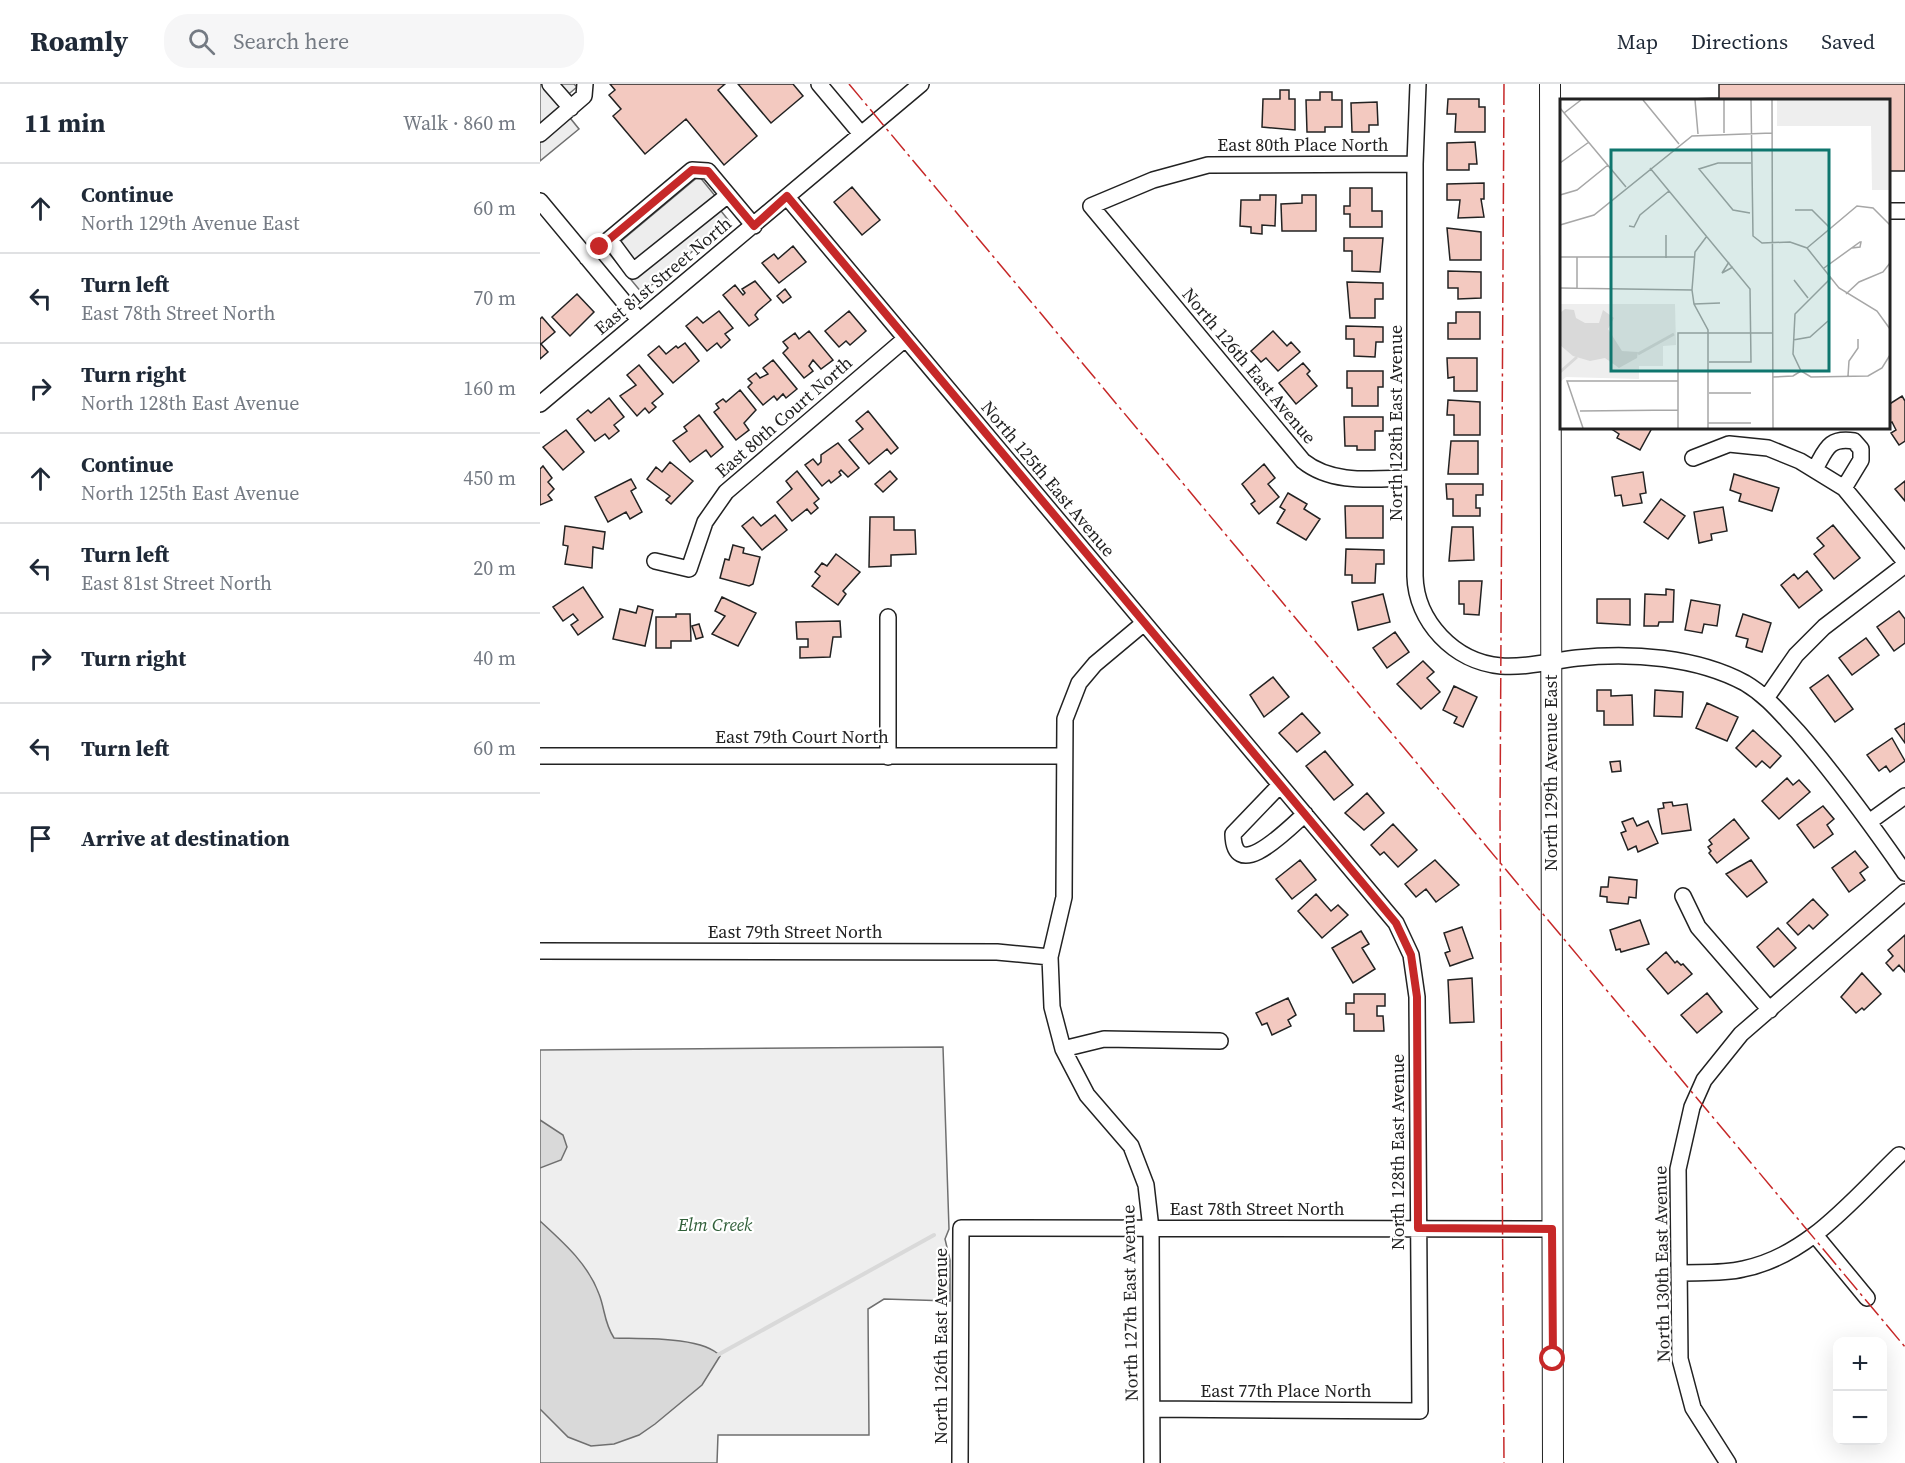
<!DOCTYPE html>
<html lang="en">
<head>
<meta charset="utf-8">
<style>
	body { margin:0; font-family:"Source Serif 4",serif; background:#f6f6f7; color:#1f2937 }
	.controls { position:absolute; right:18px; bottom:18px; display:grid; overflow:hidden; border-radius:12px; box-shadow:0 6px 24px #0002 }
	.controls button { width:54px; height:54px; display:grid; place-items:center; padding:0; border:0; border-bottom:2px solid #e0e1e3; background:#fff; color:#1f2937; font:30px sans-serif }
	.stop { position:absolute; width:18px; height:18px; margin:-14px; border:4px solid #c62828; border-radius:50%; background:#fff }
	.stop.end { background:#c62828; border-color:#fff; box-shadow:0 2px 6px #0008 }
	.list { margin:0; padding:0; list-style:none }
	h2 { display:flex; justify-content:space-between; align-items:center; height:78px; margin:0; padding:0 24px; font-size:26px }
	h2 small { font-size:20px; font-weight:400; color:#747a83 }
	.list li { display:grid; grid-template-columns:39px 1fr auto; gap:18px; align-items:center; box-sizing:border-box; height:90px; padding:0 24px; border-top:2px solid #e0e1e3 }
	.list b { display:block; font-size:22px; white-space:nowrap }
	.list p { margin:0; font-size:20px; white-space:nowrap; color:#747a83 }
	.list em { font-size:20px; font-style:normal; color:#747a83 }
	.icon { flex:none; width:33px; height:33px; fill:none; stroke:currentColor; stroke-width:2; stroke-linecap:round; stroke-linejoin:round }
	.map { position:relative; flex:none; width:1365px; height:1379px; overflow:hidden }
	header { display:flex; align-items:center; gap:36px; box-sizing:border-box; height:84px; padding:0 30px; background:#fff; border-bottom:2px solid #e0e1e3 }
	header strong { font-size:28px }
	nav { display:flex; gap:33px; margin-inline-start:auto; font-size:21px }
	.search { width:420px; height:54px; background:#f6f6f7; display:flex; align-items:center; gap:15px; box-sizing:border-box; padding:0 21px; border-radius:24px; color:#747a83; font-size:22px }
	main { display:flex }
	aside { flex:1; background:#fff }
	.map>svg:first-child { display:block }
</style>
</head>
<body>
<header>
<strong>Roamly</strong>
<div class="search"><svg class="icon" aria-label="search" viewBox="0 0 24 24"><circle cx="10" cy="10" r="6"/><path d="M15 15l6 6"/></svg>Search here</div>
<nav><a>Map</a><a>Directions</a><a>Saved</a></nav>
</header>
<main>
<aside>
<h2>11 min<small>Walk · 860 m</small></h2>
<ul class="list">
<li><svg class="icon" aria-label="ahead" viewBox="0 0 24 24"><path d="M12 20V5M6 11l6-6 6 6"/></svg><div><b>Continue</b><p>North 129th Avenue East</p></div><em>60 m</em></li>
<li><svg class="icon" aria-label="left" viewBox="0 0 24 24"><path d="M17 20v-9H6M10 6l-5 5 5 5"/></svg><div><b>Turn left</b><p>East 78th Street North</p></div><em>70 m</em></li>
<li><svg class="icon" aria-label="right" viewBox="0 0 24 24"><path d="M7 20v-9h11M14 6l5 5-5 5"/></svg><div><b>Turn right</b><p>North 128th East Avenue</p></div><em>160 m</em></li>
<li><svg class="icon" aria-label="ahead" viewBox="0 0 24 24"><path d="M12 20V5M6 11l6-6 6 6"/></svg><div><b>Continue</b><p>North 125th East Avenue</p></div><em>450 m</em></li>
<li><svg class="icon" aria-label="left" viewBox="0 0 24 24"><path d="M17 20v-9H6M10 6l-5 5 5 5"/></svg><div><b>Turn left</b><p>East 81st Street North</p></div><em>20 m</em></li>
<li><svg class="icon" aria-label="right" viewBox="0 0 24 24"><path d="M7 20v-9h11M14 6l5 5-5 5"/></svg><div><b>Turn right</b></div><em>40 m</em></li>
<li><svg class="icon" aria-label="left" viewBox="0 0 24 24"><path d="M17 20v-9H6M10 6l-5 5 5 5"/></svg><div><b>Turn left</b></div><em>60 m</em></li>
<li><svg class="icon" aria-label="arrive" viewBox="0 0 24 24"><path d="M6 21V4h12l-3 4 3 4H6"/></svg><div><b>Arrive at destination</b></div></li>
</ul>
</aside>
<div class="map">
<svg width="1365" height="1379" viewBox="0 0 1365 1379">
	<rect width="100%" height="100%" fill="#fff"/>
	<path fill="#eee" stroke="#6f6f6f" stroke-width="1.5" d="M403 963 409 1145 405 1155 410 1176V1217L344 1215 328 1225 329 1351H178L177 1379H0V966Z"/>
	<path fill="#ededed" stroke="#6f6f6f" stroke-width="1.5" d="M0 0H34L37 3 18 19 39 45 0 77Z
		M159 92 185 124 181 127 189 137 102 209 68 168Z"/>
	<path fill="#d9d9d9" stroke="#6f6f6f" stroke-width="1.5" d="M0 1036 23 1051 27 1063 21 1076 0 1084Z
		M0 1137C24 1159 48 1180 59 1210 65 1225 64 1239 74 1254 100 1255 163 1252 180 1272L162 1301 115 1340 99 1351 74 1360 51 1362 28 1353 0 1325Z"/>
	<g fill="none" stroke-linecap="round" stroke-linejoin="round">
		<path stroke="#d9d9d9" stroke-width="4" d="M174 1273 394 1151"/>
	</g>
	<path fill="#f3c9c0" stroke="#222" stroke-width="1.5" d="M70 0H185L178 6 217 52 184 81 146 35 105 70 73 32 81 25 69 11 75 6Z
		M198 0H253L263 12 231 39Z
		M1179 0H1365V87H1348V16H1122L1179 14Z
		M740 6H749V15H755V46L722 43 723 15H740Z
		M780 8H792V16H802V43H785V48H767L766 16H780Z
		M908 15H939V23H945V48H915L916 30H907Z
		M837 18 838 41H829V48H812L811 19Z
		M935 58 937 80H929V86H907V59Z
		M944 99V115H941L944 133 918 134 920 116H907V100Z
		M312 103 340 136 322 151 294 118Z
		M810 104H832V127H842V143H810V130H804V122H810Z
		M720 111H736L735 142 722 141V150L711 149V143L700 142 701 116H720Z
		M762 111H776V147H742L741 120 762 119Z
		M907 144 941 148V176H910Z
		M804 154H843L840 188 812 187V167H804Z
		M253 162 266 178 239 199 222 179 234 170 238 175Z
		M908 187 941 188V214L918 215V204H908Z
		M215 197 231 216 218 227 215 231 218 235 209 242 183 211 195 201 203 211 205 209 202 205Z
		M807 198 843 199V215H835V234H810Z
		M245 205 251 213 243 219 237 212Z
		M37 210 54 228 30 252 12 233Z
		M179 227 193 244 185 250 190 256 181 264 177 259 167 267 146 242 157 233 163 239Z
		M309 227 326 247 310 261 306 257 299 263 285 247Z
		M916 228H940V255H908V239H916Z
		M2 233 15 248 1 260 8 268 0 275V235Z
		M806 242 843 243V258H836L835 273 814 272V255H806Z
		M269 247 293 276 281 285 273 276 269 282 273 287 264 294 243 269 248 264 243 258 255 249 259 255Z
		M733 247 747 262 751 258 760 268 738 287 726 274 721 278 711 267Z
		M145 259 159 277 133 299 108 271 119 262 126 270 136 262 138 264Z
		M907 274H937V307H914V293L908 294Z
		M233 276 257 305 246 314 243 310 237 316 234 312 223 321 208 303 212 299 208 295 216 289 220 294 228 290 223 284Z
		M763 279 770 287 767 290 777 302 756 320 739 299Z
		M99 281 123 310 112 319 116 323 109 329 105 324 97 332 80 312 96 301 87 291Z
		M807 287H843V303H838V322H812V304H807Z
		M200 306 216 326 204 339 209 346 196 356 174 328 179 324 176 320 183 315 186 318Z
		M1362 312 1365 317V357L1359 361 1351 349 1356 346 1352 338 1348 340V321Z
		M69 314 84 333 74 341 79 347 69 355 65 350 55 357 37 335 48 326 51 329Z
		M908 316 940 318V351H914V331H907Z
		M328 327 358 364 351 370 347 365 329 380 309 356 323 345 316 337Z
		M159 331 183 363 171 373 166 366 150 378 133 357 147 347 144 343Z
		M804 333H843V347H835V366H817V362H805Z
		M1070 344H1112L1100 366 1077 354 1079 350Z
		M26 346 44 368 23 386 3 363Z
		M911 357H938V390H908Z
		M298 359 319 384 308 393 301 386 299 388 301 391 291 399 289 396 282 402 265 381 273 375 278 381 281 378V371Z
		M130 378 153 397 131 420 126 416 130 412 107 395 116 383 122 388Z
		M724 380 735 394 728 400 739 413 719 430 711 420 715 417 702 400Z
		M3 382 12 394 8 398 14 405 8 411 12 416 0 421V385Z
		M257 387 279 415 274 419 278 424 271 430 267 425 252 437 237 418 252 405 246 397Z
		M350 387 357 395 343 408 335 400Z
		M1103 388 1106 409 1100 410 1102 419 1083 422 1081 411 1075 412 1072 393Z
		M1194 390 1239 404 1232 427 1199 417 1201 410 1190 406Z
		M91 395 96 404 91 407 102 428 90 435 86 428 68 438 55 413Z
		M1365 397V417L1355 405Z
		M906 400H943V411H936V424H940V432H913V415H907Z
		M748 409 767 420 764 425 780 435 766 456 737 439 745 426 740 423Z
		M1121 415 1145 432 1128 455 1104 438Z
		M805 422H843V454H806Z
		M1183 423 1187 447 1171 450 1172 456 1159 459 1154 428Z
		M235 431 247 446 222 466 202 442 213 433 221 442Z
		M330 433H354V446H375L376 470 351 471V482L329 483Z
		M1293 441 1320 474 1294 495 1274 470 1284 462 1277 454Z
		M25 442 65 448 63 465 53 463 52 484 25 480 28 462 23 461Z
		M912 443H933L934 476 909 477Z
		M193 461 204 464 203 469 220 473 213 500 209 502 180 494 185 475 189 476Z
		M806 465 844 466V480H836L835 499H812V491H805Z
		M296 470 320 488 303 507 306 510 298 521 272 502 280 492 275 488 282 479 287 482Z
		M1267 487 1282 506 1259 524 1241 501 1254 490 1258 495Z
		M919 497H942L939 531 924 530V520H919Z
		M43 503 63 533 38 551 31 541 38 536 33 530 23 537 13 523Z
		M1126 505 1134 506 1133 538H1119L1118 542H1104L1105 510 1126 511Z
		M843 510 850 538 818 546 812 518Z
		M182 513 216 529 198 562 172 550 185 532 175 527Z
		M1057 515H1090V541L1057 539Z
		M1151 516 1180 521 1177 542 1164 540 1162 549 1145 546Z
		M98 522 113 526 105 562 73 555 80 525 96 529Z
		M1359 527 1365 535V559L1354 567 1337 543Z
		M136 530H150L151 557H131V564H116V533H136Z
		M1203 530 1231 539 1222 568 1206 563 1208 555 1196 552Z
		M300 537 301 553H293L290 573 260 574V563H268V555H257L256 538Z
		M159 540 163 553 156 555 152 542Z
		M855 548 869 568 847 584 833 564Z
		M1326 554 1339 571 1312 591 1299 574Z
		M883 577 894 588 887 594 900 608 881 625 857 600Z
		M1288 591 1313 625 1295 638 1270 604Z
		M733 593 749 613 724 633 710 611Z
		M914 602 937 613 923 643 914 639 917 633 903 626Z
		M1057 606H1071V612L1092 611 1093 641H1064V627H1057Z
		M1115 606 1143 608 1142 633 1114 632Z
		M1167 619 1198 633 1187 657 1156 644Z
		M762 629 780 649 757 668 739 649Z
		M1365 639V659L1355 645Z
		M1213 646 1241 672 1230 684 1222 677 1216 683 1196 664Z
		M1352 654 1365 677 1350 688 1346 682 1339 687 1327 671Z
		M785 667 813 701 794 716 766 682Z
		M1080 677 1081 687 1072 688 1070 678Z
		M1247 694 1253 701 1259 696 1270 708 1239 735 1222 717Z
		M827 709 844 729 824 746 805 729Z
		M1132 718 1133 722 1147 720 1151 746 1122 750 1118 725 1124 724 1123 719Z
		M1283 722 1294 735 1287 741 1293 750 1274 764 1257 741Z
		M1093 734 1097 742 1108 737 1118 759 1098 768 1096 762 1088 766 1081 749 1086 747 1082 738Z
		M1194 735 1209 754 1177 779 1169 769 1171 767 1168 763 1172 760 1169 756Z
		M853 740 877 766 858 783 844 768 840 771 831 761Z
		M1315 767 1328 783 1320 789 1325 796 1309 808 1292 784Z
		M760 776 776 796 752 815 736 795Z
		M895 776 919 801 896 818 886 805 876 813 865 800Z
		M1211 776 1227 798 1207 813 1186 790Z
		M1069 793 1097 796 1096 814 1089 813 1088 820 1067 818V813L1060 812 1061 803H1068Z
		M776 810 791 827 798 821 808 831 782 854 758 827Z
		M1273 815 1288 831 1273 845 1269 841 1258 851 1247 839Z
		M1100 836 1109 860 1081 868 1080 865 1076 866 1070 846Z
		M922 843 933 874 910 882 905 869 910 867 904 849Z
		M1238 844 1256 864 1234 883 1217 863Z
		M821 847 829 860 822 864 835 885 813 899 792 864Z
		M1365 851V888L1359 881 1353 887 1346 879 1353 872 1348 866Z
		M1126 868 1135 879 1137 877 1141 881 1143 880 1152 890 1128 910 1107 885Z
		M1322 889 1341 910 1324 926 1322 924 1316 929 1301 913Z
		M932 894 934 938 910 939 908 896Z
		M1167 909 1182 928 1157 949 1141 931Z
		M814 910H845V922H837V932H843L844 947H814V930H806V919H814Z
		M748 914 756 931 748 936 751 942 732 951 727 939 722 941 716 929Z"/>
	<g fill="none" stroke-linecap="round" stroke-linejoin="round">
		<defs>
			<path id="minor" d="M10 0 31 24
				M279 0 321 50
				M878 0 875 80V492C876 537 914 578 961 582 986 584 1012 577 1037 574 1091 568 1157 573 1205 599 1227 612 1241 630 1258 648 1297 693 1331 740 1365 789
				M0 50 44 12 45 0
				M875 80 668 81 613 96 551 122 763 377C794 402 838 394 875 394
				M247 113 856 839 871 871 877 913 880 1327 612 1325
				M0 117 99 236
				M1348 127H1365
				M70 156 93 187 188 111
				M47 174 152 86 168 87 214 142
				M0 320 381 0
				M1153 374 1189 360 1228 364 1260 377 1304 404 1365 478
				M1275 385C1286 366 1288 353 1314 357L1321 365V376L1304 404
				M115 477 149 485 165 438 186 408 365 255
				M604 539 555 580 539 599 525 635 524 813 510 873 512 923 523 965 547 1011 591 1062 606 1101 611 1145 612 1379
				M1227 613 1256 571 1284 543 1365 481
				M0 672H524
				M348 673V533
				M740 701 693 750C694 802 750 743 765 730
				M1329 738 1365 712
				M1143 812 1158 843 1230 926
				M0 867 457 868 510 873
				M523 965 564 955 680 957
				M1275 1151 1327 1214
				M1139 1189C1159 1188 1182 1190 1203 1185 1268 1172 1312 1116 1359 1071
				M420 1379 421 1144 1012 1145
				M1188 1379 1153 1324 1140 1275 1138 1085 1152 1023 1164 996 1201 950 1365 808"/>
			<path id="major" d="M1010 0 1013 1379"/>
		</defs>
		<use href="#minor" stroke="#222" stroke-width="18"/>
		<use href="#major" stroke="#222" stroke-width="22"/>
		<use href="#minor" stroke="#fff" stroke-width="15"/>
		<use href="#major" stroke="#fff" stroke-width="20"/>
		<path stroke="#c62828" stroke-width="1.5" stroke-dasharray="21 4.5 3 4.5" stroke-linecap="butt" d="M309 0 1365 1263
			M964 0 960 735 964 1379"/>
	</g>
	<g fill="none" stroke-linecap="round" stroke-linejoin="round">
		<path stroke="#c62828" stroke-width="8" d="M60 163 152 86 168 87 214 142 247 112 856 839 871 871 877 913 878 1144 1012 1145 1013 1275"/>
	</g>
	<g text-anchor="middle" stroke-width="4.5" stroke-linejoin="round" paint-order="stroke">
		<g font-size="18" fill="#222" stroke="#fff">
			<text x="763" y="67">East 80th Place North</text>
			<text transform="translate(123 192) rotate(-40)" y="6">East 81st Street North</text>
			<text transform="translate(709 282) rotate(50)" y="6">North 126th East Avenue</text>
			<text transform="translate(244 333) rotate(-41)" y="6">East 80th Court North</text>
			<text transform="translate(856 339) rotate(-90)" y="6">North 128th East Avenue</text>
			<text transform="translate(508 395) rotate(50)" y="6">North 125th East Avenue</text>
			<text x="262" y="659">East 79th Court North</text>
			<text transform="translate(1011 689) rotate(-90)" y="6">North 129th Avenue East</text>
			<text x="255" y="854">East 79th Street North</text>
			<text transform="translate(858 1068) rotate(-90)" y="6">North 128th East Avenue</text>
			<text x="717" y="1131">East 78th Street North</text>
			<text transform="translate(1122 1180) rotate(-91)" y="6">North 130th East Avenue</text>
			<text transform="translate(590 1219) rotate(-91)" y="6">North 127th East Avenue</text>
			<text transform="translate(401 1262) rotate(-90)" y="6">North 126th East Avenue</text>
			<text x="746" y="1313">East 77th Place North</text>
		</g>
		<g font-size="18" font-style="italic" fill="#2f5e38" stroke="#fff">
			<text x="175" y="1147">Elm Creek</text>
		</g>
	</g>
	<g transform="translate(1020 15)">
		<rect width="330" height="330" fill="#fff"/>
		<path d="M217 1H330V91H312L311 27H217ZM0 205H115L116 246 103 247V267H79V280L6 278 0 283Z" fill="#eee"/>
		<path d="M5 210 14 211 16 219 25 224H39L43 211 54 219 48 230 62 252 78 253 77 259 59 269 45 259 30 262 13 257 0 246V214Z" fill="#d9d9d9"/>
		<path fill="none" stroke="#d9d9d9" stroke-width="3" d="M78 255 114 235M0 273 17 258"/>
		<path fill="none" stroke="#a7a7a7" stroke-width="1.5" d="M83 1 119 45M135 1 138 35M164 1V34M191 1 193 137 202 144 230 143 247 149 279 189 317 212 330 230M212 1 213 329M0 9 66 88M4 14 21 1M0 64 29 43M90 69 190 190 191 263H149M0 96 17 91 48 66M235 111H252L269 128M190 114 173 111 139 70 158 64H191M0 126 34 116 132 37 212 34M69 127 74 128 80 116 109 92M147 137 135 153 132 191 134 205 148 231V329M247 149 297 107 313 109 330 126M0 158H135M17 158V190M106 159V136M169 163 162 174 173 168M264 169 300 143H301L300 148 292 149M271 179 235 215 233 255 241 272 251 278 308 277 322 269 330 256M234 181 248 199M0 189 132 191M286 195 299 183 323 173 330 164M134 205 160 204M233 241 250 238 268 222M288 277 289 262 298 249V240M213 278 233 277 241 272M149 294H191M20 312 118 311M148 324H191M23 329 7 282H118M118 329V234H213"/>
		<path fill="#0f766e" fill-opacity="0.15" stroke="#0f766e" stroke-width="3" d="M51 51H269V272H51Z"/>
		<rect width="330" height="330" fill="none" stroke="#222" stroke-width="3"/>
	</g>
</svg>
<div class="controls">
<button>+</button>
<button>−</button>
</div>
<div class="stop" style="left:1013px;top:1275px"></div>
<div class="stop end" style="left:60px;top:163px"></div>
</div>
</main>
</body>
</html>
